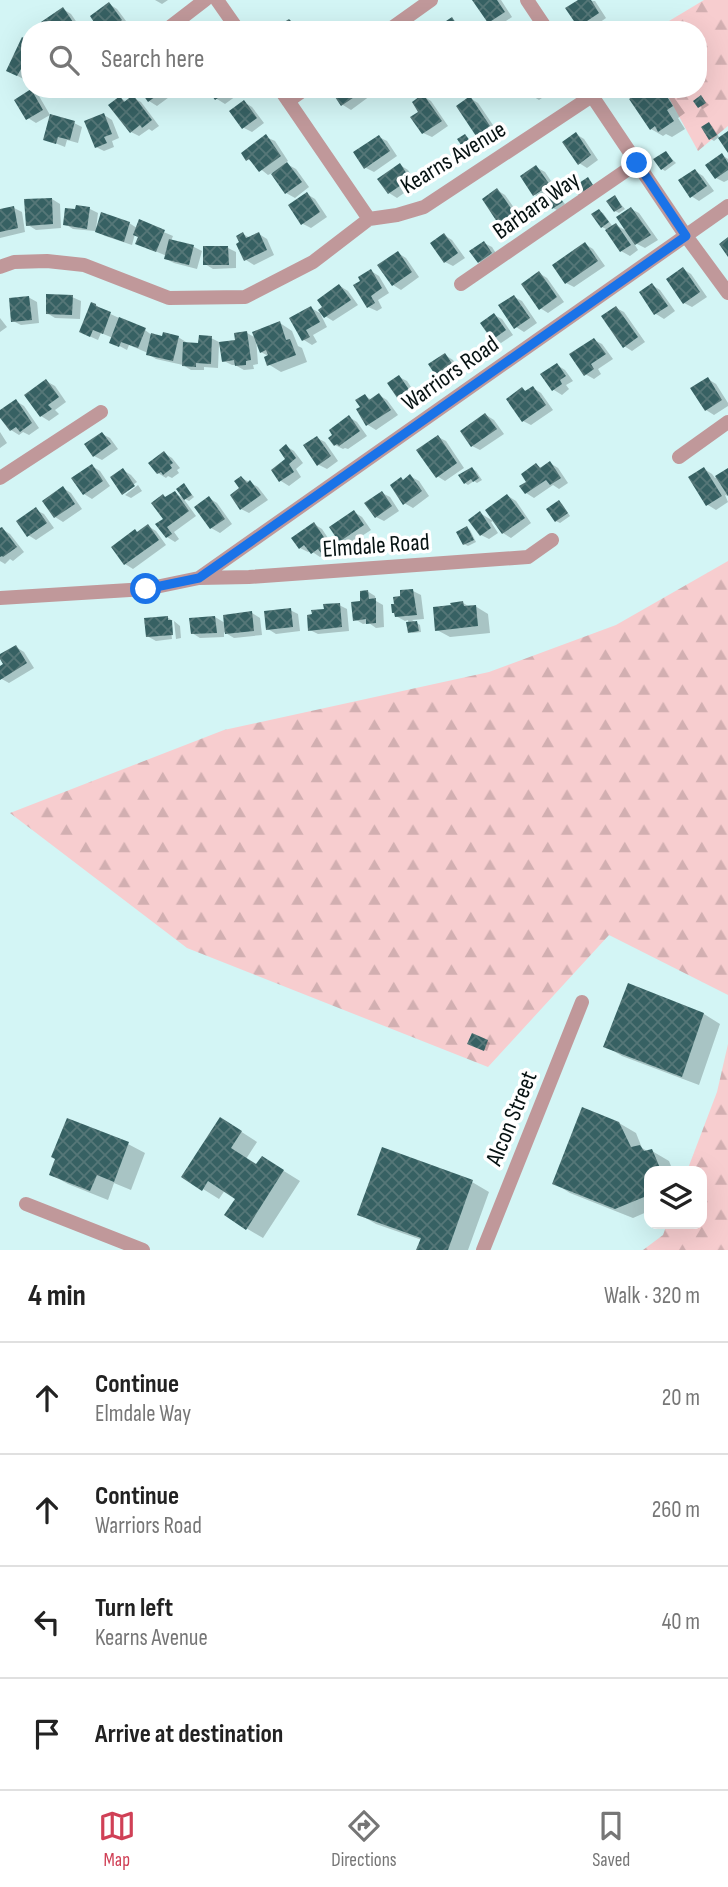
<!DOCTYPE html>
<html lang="en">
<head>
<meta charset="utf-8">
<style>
	body { margin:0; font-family:"Sofia Sans Condensed",sans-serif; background:#f6f6f6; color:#222 }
	.controls { position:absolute; right:21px; bottom:21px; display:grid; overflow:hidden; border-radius:14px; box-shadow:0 7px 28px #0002 }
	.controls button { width:63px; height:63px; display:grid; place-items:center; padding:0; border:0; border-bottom:2px solid #e0e0e0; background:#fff; color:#222; font:35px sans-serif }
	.stop { position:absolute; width:21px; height:21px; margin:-16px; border:5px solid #1a73e8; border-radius:50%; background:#fff }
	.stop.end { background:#1a73e8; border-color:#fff; box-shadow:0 2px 7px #0008 }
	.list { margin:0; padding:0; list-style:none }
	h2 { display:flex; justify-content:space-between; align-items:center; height:91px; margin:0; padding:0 28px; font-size:30px }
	h2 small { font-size:23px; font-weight:400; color:#767676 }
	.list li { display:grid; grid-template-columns:46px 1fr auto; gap:21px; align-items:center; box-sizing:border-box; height:112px; padding:0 28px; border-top:2px solid #e0e0e0 }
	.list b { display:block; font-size:26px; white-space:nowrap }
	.list p { margin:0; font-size:23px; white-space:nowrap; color:#767676 }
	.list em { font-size:23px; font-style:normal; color:#767676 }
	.icon { flex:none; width:38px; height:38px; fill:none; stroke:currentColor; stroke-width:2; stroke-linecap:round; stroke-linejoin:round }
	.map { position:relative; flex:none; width:728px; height:1250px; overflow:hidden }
	.search { position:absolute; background:#fff; box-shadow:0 7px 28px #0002; left:21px; right:21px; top:21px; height:77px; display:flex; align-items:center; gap:18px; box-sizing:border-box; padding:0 24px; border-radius:28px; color:#767676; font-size:26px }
	.sheet { height:539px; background:#fff }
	nav { display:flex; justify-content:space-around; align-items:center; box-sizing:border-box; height:98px; border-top:2px solid #e0e0e0; background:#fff; font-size:19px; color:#767676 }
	nav a { display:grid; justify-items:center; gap:4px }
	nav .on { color:#d04056 }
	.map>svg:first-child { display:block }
</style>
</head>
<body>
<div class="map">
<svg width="728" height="1250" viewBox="0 0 728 1250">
	<defs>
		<pattern id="forest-firs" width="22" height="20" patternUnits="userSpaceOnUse" patternTransform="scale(1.75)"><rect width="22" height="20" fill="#f7cdcf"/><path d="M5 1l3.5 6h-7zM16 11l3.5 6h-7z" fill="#d2afb1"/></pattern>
		<pattern id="building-cross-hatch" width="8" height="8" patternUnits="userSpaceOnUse" patternTransform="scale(1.75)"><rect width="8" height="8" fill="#376163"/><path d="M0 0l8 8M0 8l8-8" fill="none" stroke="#567778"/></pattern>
	</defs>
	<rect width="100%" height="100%" fill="#d3f5f5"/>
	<path fill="url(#forest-firs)" d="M704 0H728V126L698 151 664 89H698V30H654Z
		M728 561V995L609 935 488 1067 187 948 10 813 224 730 489 672 616 625Z
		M728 1044V1250H643L663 1235 667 1224H702V1171H687L717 1092Z"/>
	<path fill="#0003" d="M155 0H168L162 4Z
		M474 0H501L512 17 497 27 489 22Z
		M581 0 595 1 606 18 589 30 579 26Z
		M109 4 117 9 129 25 123 30H102Z
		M63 9 71 14 80 27 76 30H49Z
		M452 19 460 24 464 30H441Z
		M473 26 480 30H468Z
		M30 43V72L25 80 16 75Z
		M141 89H174L176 92 157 106 149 101Z
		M210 89H242L243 91 225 104 217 99Z
		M338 89H365L370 96 351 110 343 105Z
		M527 89H555L539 100 531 95Z
		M652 89H665L671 93 685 113 678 118 685 129 672 137 666 134 663 136 651 129Z
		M31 91 39 96 50 115 36 123 28 118Z
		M423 96 431 101 448 126 432 137 423 133 420 112Z
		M701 97 709 105 703 109 696 101Z
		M120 98 127 102 133 98 141 102 159 126 152 131 149 129 139 136 131 132Z
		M470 98 478 103 497 131 486 139 477 135Z
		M244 102 252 107 264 123 252 132 244 128Z
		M104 115 112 120 119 138 112 141 114 147 104 151 96 147Z
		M74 123 82 127 78 143 67 140 65 147 45 139Z
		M709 124 712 126 719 137 714 141 711 139Z
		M576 134 584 139 598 160 587 168 579 163Z
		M465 136 475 147 470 151 466 149Z
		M266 137 275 141 288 161 285 163 296 169 309 187 295 198 286 193 272 173 268 175 248 159Z
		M379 137 387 141 397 156 374 172 366 168Z
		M666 153 676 163 665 171 662 169Z
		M722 155 728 159V180L724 182 716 178Z
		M400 165 408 170 417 184 397 198 389 193Z
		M536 167 545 172 557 190 555 192 565 204 557 210 553 208 546 198 543 200 535 195 522 177Z
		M695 171 703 176 714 191 699 201 691 196Z
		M497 190 505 195 524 222 511 231 503 226Z
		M307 194 315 199 327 217 311 228 303 224Z
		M615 197 625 209 619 213 615 211Z
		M52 199 60 204 61 228 36 230 28 225Z
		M77 207 90 209 98 213 96 229 129 223 137 228 140 222 173 236 171 241 194 247 202 251 197 269 174 263 166 259 167 256 145 247 140 237 135 234 132 245 105 236 95 231 73 229 65 224 76 211Z
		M14 208 22 212 25 232 0 238V211Z
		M631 209 639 213 658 240 645 248 633 242 638 250 630 256 621 251 606 229 602 227 599 211 603 213 613 227 616 225 628 232Z
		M243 234 250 238 259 234 267 239 274 255 254 265 246 260Z
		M444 235 452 240 465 258 453 266 445 262Z
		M484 243 492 247 499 258 487 266 479 262Z
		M585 244 593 249 605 266 574 287 566 283Z
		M228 248 236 252V268L213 269 205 264Z
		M398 253 406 258 419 277 401 290 393 285Z
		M683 269 691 274 707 297 692 307 684 303Z
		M371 271 379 276 389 293 378 300 382 308 377 311 368 307 362 281Z
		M539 273 547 278 564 302 548 313 540 308Z
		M652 285 660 290 675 311 664 319 656 314 641 293Z
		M340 286 348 291 358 305 333 321 320 313 327 327 313 335 317 342 312 345 304 340 311 308 325 316Z
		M28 297 37 302 39 323 21 325 13 321Z
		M72 297 81 301 80 319 55 318 47 313Z
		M514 297 522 301 537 323 524 332 516 327Z
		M96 305 104 311 145 330 153 336 178 337 186 342V344L200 345 211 338 219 342 237 341 247 333 256 338 258 364 253 365 254 369 244 370 235 365H232L224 361 219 344 218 368 204 367V370H191L183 365 156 359 148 354V353L129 345 127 350 112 342 113 338 101 333 98 340 89 336Z
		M616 308 624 312 645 342 632 351 624 346Z
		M494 315 502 319 513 335 501 343 493 338Z
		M0 318 7 327 0 332Z
		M280 323 292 331 298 346 302 348 307 362 281 372 268 364 270 357 261 352Z
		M594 340 602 344 613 359 598 369 601 374 594 379 585 374Z
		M445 355 453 360 460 370 446 380 438 375 431 365Z
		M557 365 565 370 573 381 566 385 569 389 562 395 554 390 543 375Z
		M399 377 407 381 419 399 409 405 401 401Z
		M708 379 716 384 728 403V406L714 415 706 410Z
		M46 381 55 386 66 402 55 410 59 414 49 421 41 416Z
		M533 388 541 393 553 410 531 425 523 421V389L527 392Z
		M379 395 387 400 398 415 376 430 368 425 358 410 362 407 365 396 372 400Z
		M16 401 24 406 39 428 29 435 23 432 19 435 11 430 0 415V412Z
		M486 415 494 420 504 434 480 450 472 446Z
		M349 417 357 422 367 436 348 449 345 448 343 449 335 445Z
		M0 432 7 443 0 448Z
		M102 434 110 438 118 449 102 460 94 456Z
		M438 437 446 441 464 468 445 481 437 476Z
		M317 438 325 442 338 461 327 469 319 465Z
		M286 446 294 451 303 463 296 469 301 477 289 486 281 481 273 470 288 460Z
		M164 453 172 458 180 468 177 470 179 473 172 478 168 476 166 478 158 473Z
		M550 463 558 468 568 483 559 489 553 485 534 498 526 493 536 465 542 468Z
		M92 466 100 471 110 486 92 499 84 494Z
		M472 469 476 471 482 480 477 483 474 481 468 485 465 483Z
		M704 469 712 474 715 478 728 470V496L725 495 728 502 716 510 708 505Z
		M123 470 131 475 137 482 124 491V494Z
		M410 476 419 481 429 496 413 508 404 503V481Z
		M242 478 258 487 268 500 249 513 241 509Z
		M138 485 142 491 131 498 125 495Z
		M184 485 194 497 189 501 185 499Z
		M63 488 71 493 82 509 63 522 55 517Z
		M175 493 183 498 196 516 174 532 179 539 175 542 167 537 165 519 167 498Z
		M382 493 390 497 399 511 384 521 376 517Z
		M508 496 516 501 531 523 511 538 503 533Z
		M209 498 217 503 232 524 220 533 211 528Z
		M559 502 562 504 570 516 560 523 556 521Z
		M36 510 44 514 54 528 36 540 28 535Z
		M354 512 362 517 371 530 348 545 340 540Z
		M480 513 493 521 491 522 498 533 489 539 481 535Z
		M314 524 322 529 338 553 331 557 325 554 320 557 311 551 308 552 300 548Z
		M148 526 156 531 166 545 133 569 125 564 138 534Z
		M467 528 470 530 476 542 468 546 464 544Z
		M2 529 10 534 24 552 13 561 10 559 5 564 0 561V530Z
		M367 591 375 596 376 601 383 605 384 627 376 628 369 623 363 624 355 619Z
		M413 591 421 595 424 619 412 620 420 625 421 632 413 633 409 631 408 620 405 621 396 616Z
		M463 603 470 607 475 606 488 614 490 633 450 637 437 630Z
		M339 605 347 609 349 631 318 634 310 630 314 616Z
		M290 610 298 614 300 631 276 634 268 629Z
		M252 613 260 618 262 635 234 638 224 632V637L200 638 192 633 215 617 225 623Z
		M167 617 173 621H170L172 639 156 641 147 636Z
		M174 621 180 626 181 638 176 639Z
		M16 647 24 652 34 668 9 683 0 678V668Z
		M629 986 704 1014 720 1024 699 1085 622 1056 605 1046Z
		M487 1041 490 1043 487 1051 473 1045Z
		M619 1123 636 1133 642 1148 649 1152 652 1151 669 1161 673 1171H649V1211L633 1218 570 1193 554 1183Z
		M237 1129 257 1142 246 1159 257 1166 279 1168 300 1181 263 1238 246 1228 237 1198 225 1190 219 1199 203 1189Z
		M128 1144 145 1153 131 1190 114 1183 108 1200 68 1184 52 1175Z
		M472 1182 489 1192 468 1250H418L422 1240 376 1224 359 1214Z"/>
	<path fill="url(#building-cross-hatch)" d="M472 0H497L505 12 488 23Z
		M578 0H591L599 13 578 27 565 8Z
		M109 2 122 20 109 30H99L90 16Z
		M63 7 73 22 62 30H46L41 22Z
		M452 17 460 30H439L437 27Z
		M289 19 293 23 294 22 300 30H286L281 24Z
		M22 37 30 41V65L26 72 21 69 17 76 6 71Z
		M31 89 43 110 26 120 14 100Z
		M139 89H166L148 102Z
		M207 89H231L215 100Z
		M335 89H362L363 91 341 106 331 91Z
		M643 89H662L673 106 667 110 674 121 658 132 655 126 650 130 629 99Z
		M423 94 442 121 422 134 410 117 418 112 412 102Z
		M133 95 152 120 142 128 140 125 130 133 108 105 120 96 124 102Z
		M701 95 706 103 698 108 693 101Z
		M470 96 490 126 476 136 456 106Z
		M244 100 257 118 242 129 229 111Z
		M104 113 112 134 104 137 107 143 95 148 84 121Z
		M50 114 75 121 70 140 58 137 56 144 43 140Z
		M709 122 717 135 709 140 701 127Z
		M728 131V153L718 138Z
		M576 132 591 155 578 165 562 142Z
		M266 134 281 156 259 172 249 159 246 161 241 153Z
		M465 134 473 145 465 151 457 139Z
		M379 135 390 151 364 169 353 152Z
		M666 151 673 161 661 170 653 159Z
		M722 153 728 163V170L715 179 705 165Z
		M287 162 302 182 285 194 271 174Z
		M400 163 410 179 388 194 377 179Z
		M536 165 550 185 533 196 520 176Z
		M695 169 707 186 690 198 678 180Z
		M588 177 593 185 579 195 573 187Z
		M497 188 517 217 501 228 482 199Z
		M555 190 563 202 552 209 544 197Z
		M307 192 320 212 301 225 288 205Z
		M615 195 622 207 614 212 606 201Z
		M52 198 53 224 26 226 24 199Z
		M76 205 90 207 87 229 63 225 65 208 75 209Z
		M14 206 18 228 0 232V209Z
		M631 207 651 235 635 245 616 217Z
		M599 209 609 222 601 228 591 214Z
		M101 212 130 222 124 242 95 232Z
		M139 219 165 230 156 252 135 244 138 237 133 235Z
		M616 223 631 245 620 252 605 230Z
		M243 232 246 238 259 232 267 250 244 261 236 244 239 242 236 236Z
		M444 233 458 253 444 263 430 243Z
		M728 237V257L719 244Z
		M169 239 194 245 189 265 164 259Z
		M484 241 492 253 478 263 469 251Z
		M585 242 598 261 565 284 552 265Z
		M203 246H228L229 265H203Z
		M398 251 412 272 392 286 377 265Z
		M683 267 700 292 683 304 666 279Z
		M371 269 382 288 371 296 375 303 367 308 353 285 360 281 358 277Z
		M539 271 557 297 539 310 521 284Z
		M652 283 668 306 654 315 639 292Z
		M339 284 351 300 324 318 318 310 322 307 317 300Z
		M46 294 73 295 72 315 46 314Z
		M514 295 530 318 514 329 498 305Z
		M29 296 32 320 11 322 9 298Z
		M91 302 96 304V306L111 312 103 334 93 330 90 337 79 332Z
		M311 306 320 322 306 330 310 337 302 341 289 318Z
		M616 306 638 337 623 348 601 316Z
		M494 313 506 330 492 340 480 323Z
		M119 317 146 328 138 348 121 342 119 347 109 343Z
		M280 321 286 340 290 339 296 355 267 366 264 357 268 355 266 350 260 353 252 332Z
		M247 331 251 360 246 361V365L235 366 234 360 222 362 219 342 235 340 234 333Z
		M163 332 179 336 173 361 146 355 151 333 162 336Z
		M199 335 212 336 211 364 196 363V367L182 366 183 342 198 343Z
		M594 338 606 354 591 364 594 369 584 376 569 354Z
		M445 353 453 365 436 376 428 364Z
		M557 363 566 376 560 380 562 384 552 391 540 374Z
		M399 375 412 394 400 402 387 383Z
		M708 377 722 400 705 411 690 388Z
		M46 379 59 397 48 405 52 409 40 417 24 395Z
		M533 386 546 405 522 422 506 399 522 387 525 391Z
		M379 393 391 410 366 426 356 409 360 407 355 400 365 394 369 400Z
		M16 399 32 423 20 432 16 427 10 431 0 418V410Z
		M485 413 497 429 471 447 460 431Z
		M349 415 360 431 339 446 337 444 334 446 328 438 332 435 329 430Z
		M102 432 111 444 93 457 84 444Z
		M438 435 457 463 436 478 416 450Z
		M317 436 331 456 317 466 303 445Z
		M286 444 296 458 289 464 294 472 279 482 271 470 285 459 279 450Z
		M164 451 173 463 170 465 172 468 163 475 161 472 157 474 148 463Z
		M550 461 561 478 550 485 546 480 525 494 519 486 526 482 521 474 536 463 540 468Z
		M92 464 103 481 83 495 71 478Z
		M472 467 479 478 473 482 471 479 464 484 458 475Z
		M704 467 722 496 706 506 688 477Z
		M123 468 135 486 122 495 110 477Z
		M728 468V496L715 476Z
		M410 474 422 491 403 505 390 485 401 477 403 480Z
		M241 476 247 483 250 480 261 495 240 510 230 495 239 488 234 481Z
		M184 483 192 495 184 500 176 489Z
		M63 486 75 504 54 518 42 501Z
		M175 491 189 511 167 527 172 534 166 538 155 524 163 519 151 503 163 494 165 497Z
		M382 491 392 506 375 518 364 503Z
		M507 494 525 518 502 534 485 510Z
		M209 496 225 519 210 529 194 507Z
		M559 500 568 513 555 522 546 509Z
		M36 507 47 523 27 537 16 521Z
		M354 510 364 525 339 542 329 527Z
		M480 511 491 528 480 536 468 520Z
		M314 522 331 548 322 554 318 549 311 554 304 545 299 549 291 538Z
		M148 524 159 540 124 565 111 547 135 529 137 532Z
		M467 526 474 540 463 545 456 532Z
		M2 527 17 547 3 557 2 556 0 557V528Z
		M413 589 417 615 395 617 394 613H392L391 604H394L393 597 400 596V590Z
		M368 590 369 599 376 598V623L366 624V619L353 621 351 602 360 601V591Z
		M463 601 464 606 476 605 478 626 435 631 433 607 451 605 450 603Z
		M340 603 342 627 308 631 307 615 312 614 311 610 324 609 323 604Z
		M291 608 293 627 266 630 264 611Z
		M252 611 254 631 225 634 223 615Z
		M168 616V620H172L173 635 146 637 144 618Z
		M215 616 217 633 191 634 189 618Z
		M417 621 419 631 408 633 406 622Z
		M16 645 27 663 0 680V666L3 664 0 659V654Z
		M628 983 704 1013 682 1077 603 1047Z
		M472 1033 488 1040 484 1051 467 1044Z
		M582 1107 619 1122 631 1147 640 1145 644 1151 652 1149 660 1168 659 1171H649V1195L615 1209 552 1184Z
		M220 1117 242 1131 231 1148 256 1164 262 1156 284 1170 246 1230 224 1215 235 1199 208 1181 202 1191 181 1177Z
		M67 1118 129 1142 114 1182 97 1175 90 1191 49 1175 55 1159 51 1157Z
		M382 1147 473 1180 448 1250H416L421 1238 357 1215Z"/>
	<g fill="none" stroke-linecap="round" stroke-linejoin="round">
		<path stroke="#c0989a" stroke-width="14" d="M217 0 238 30
			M527 0 547 30
			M166 30 205 0
			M389 30 431 0
			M280 89 369 219
			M588 90 686 236 728 293
			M288 101 305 89
			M369 219 397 215 424 207 592 96
			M0 267 14 262 47 261 84 265 169 298 245 297 313 262 369 219
			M461 284 637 163
			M679 457 728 422
			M0 478 101 412
			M199 578 728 206
			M0 598 146 589 199 578 249 577 528 557 552 540
			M26 1204 143 1250
			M483 1250 582 1002"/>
	</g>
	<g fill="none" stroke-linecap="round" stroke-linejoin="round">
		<path stroke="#1a73e8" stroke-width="9" d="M146 589 199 578 686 236 637 163"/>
	</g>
	<g text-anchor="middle" stroke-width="7" stroke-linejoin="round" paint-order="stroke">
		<g font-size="24" fill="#061212" stroke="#fff">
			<text transform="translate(453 157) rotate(-31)" y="8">Kearns Avenue</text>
			<text transform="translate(536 205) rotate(-35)" y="8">Barbara Way</text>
			<text transform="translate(450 373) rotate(-35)" y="8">Warriors Road</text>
			<text transform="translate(376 545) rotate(-4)" y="8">Elmdale Road</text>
			<text transform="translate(511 1118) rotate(-68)" y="8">Alcon Street</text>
		</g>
	</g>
</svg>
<div class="controls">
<button><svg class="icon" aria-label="layers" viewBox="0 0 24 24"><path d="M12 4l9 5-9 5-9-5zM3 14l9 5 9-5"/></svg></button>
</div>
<div class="stop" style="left:146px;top:589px"></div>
<div class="stop end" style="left:637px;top:163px"></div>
<div class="search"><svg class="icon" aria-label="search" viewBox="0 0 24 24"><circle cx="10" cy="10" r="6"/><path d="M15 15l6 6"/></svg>Search here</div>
</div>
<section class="sheet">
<h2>4 min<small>Walk · 320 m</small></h2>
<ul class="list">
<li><svg class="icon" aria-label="ahead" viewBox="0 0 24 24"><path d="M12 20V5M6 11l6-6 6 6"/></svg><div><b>Continue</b><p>Elmdale Way</p></div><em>20 m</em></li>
<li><svg class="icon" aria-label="ahead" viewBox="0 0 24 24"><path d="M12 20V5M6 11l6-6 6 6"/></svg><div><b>Continue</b><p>Warriors Road</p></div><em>260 m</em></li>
<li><svg class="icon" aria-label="left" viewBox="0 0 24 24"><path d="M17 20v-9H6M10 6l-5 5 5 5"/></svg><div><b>Turn left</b><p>Kearns Avenue</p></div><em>40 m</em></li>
<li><svg class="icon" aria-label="arrive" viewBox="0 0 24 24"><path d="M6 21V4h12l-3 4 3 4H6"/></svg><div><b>Arrive at destination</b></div></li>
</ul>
</section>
<nav>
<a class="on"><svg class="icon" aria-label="map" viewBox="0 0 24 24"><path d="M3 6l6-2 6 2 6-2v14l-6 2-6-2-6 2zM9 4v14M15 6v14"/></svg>Map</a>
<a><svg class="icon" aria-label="directions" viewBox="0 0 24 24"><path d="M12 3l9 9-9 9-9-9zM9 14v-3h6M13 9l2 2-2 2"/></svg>Directions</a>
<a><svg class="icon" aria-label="saved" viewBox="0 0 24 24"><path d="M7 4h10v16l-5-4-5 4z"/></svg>Saved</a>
</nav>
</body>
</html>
